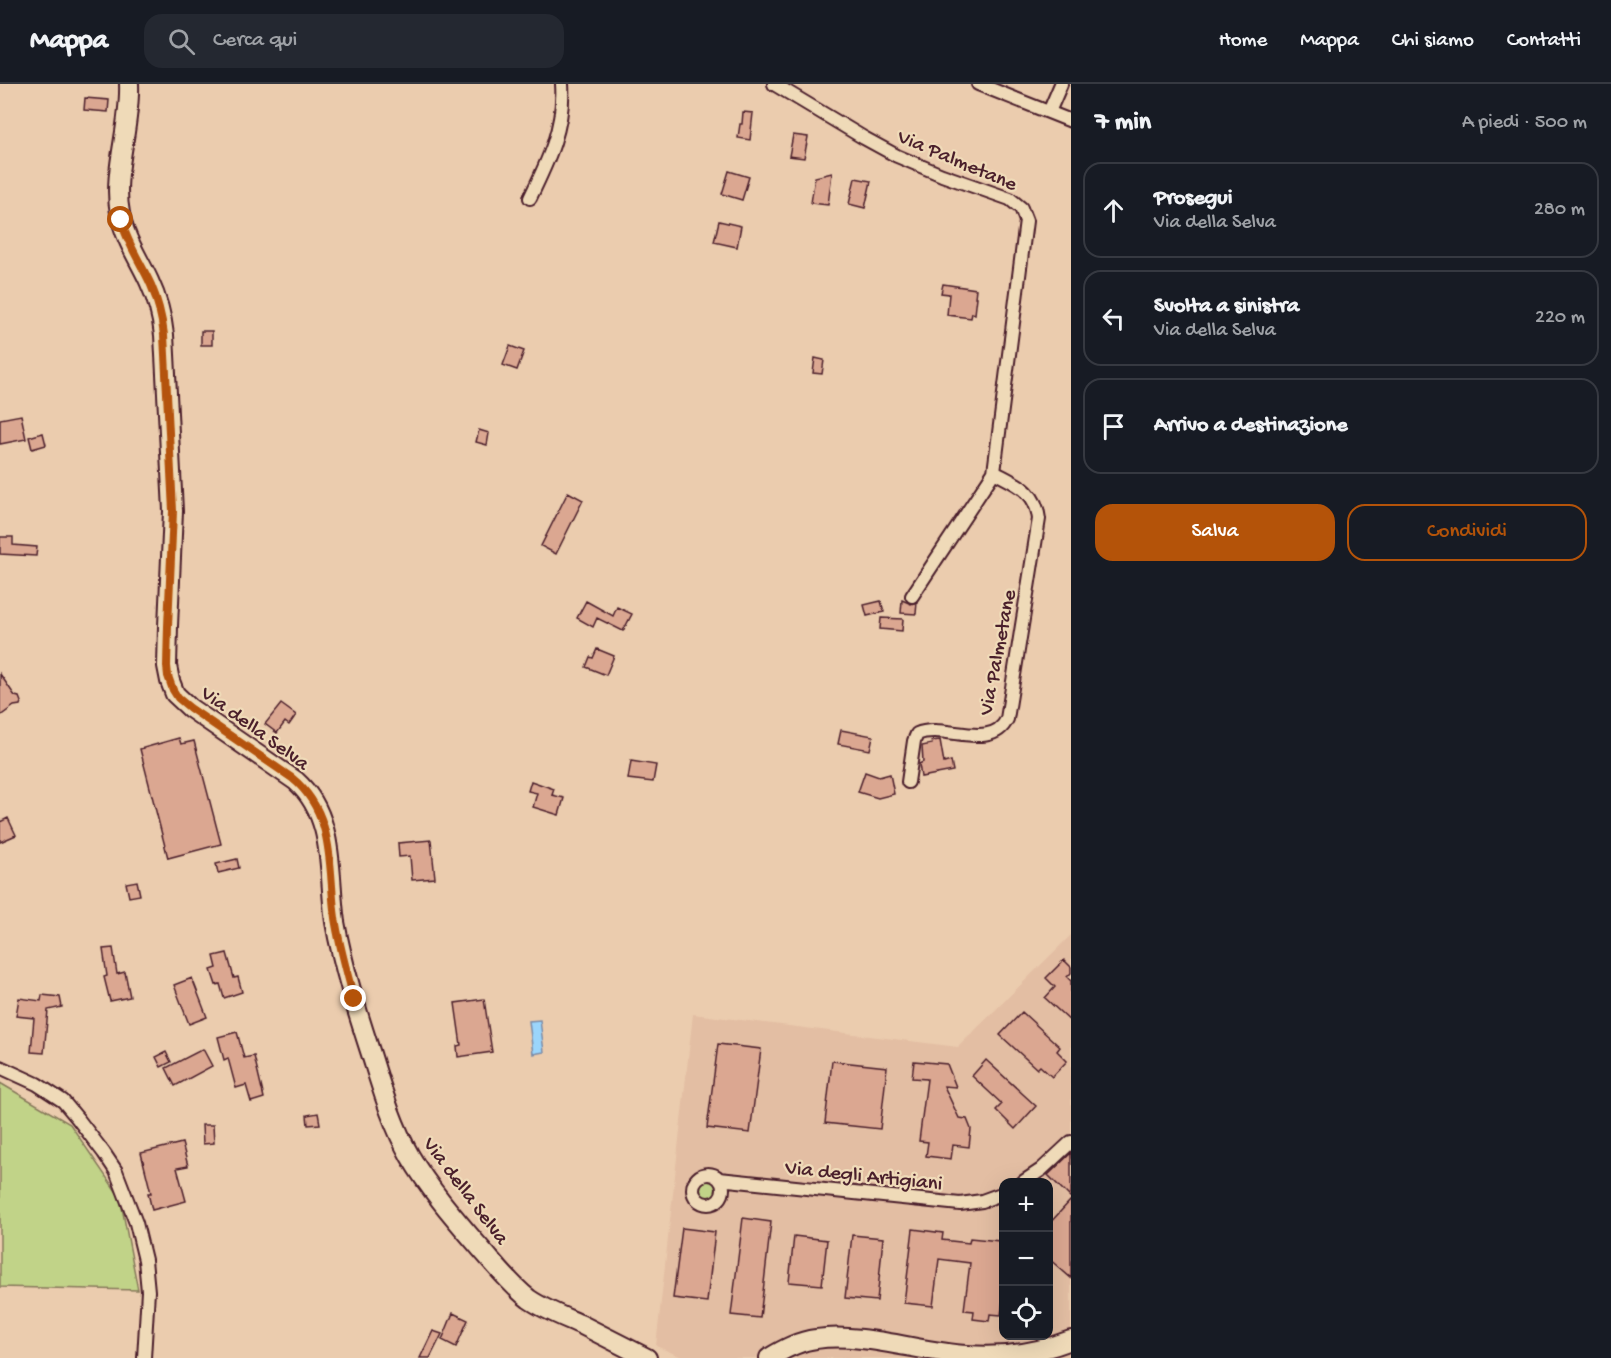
<!DOCTYPE html>
<html lang="it">
<head>
<meta charset="utf-8">
<style>
	body { margin:0; font-family:"Gochi Hand",sans-serif; background:#242831; color:#f1f3f6 }
	.controls { position:absolute; right:18px; bottom:18px; display:grid; overflow:hidden; border-radius:12px; box-shadow:0 6px 24px #0002 }
	.controls button { width:54px; height:54px; display:grid; place-items:center; padding:0; border:0; border-bottom:2px solid #363941; background:#171b24; color:#f1f3f6; font:30px sans-serif }
	.stop { position:absolute; width:18px; height:18px; margin:-14px; border:4px solid #b45309; border-radius:50%; background:#fff }
	.stop.end { background:#b45309; border-color:#fff; box-shadow:0 2px 6px #0008 }
	.list { margin:0; padding:0; list-style:none }
	h2 { display:flex; justify-content:space-between; align-items:center; height:78px; margin:0; padding:0 24px; font-size:26px }
	h2 small { font-size:20px; font-weight:400; color:#9ea1a6 }
	.list li { display:grid; grid-template-columns:39px 1fr auto; gap:18px; align-items:center; box-sizing:border-box; height:96px; margin:0 12px 12px; padding:0 12px; border:2px solid #363941; border-radius:18px }
	.list b { display:block; font-size:22px; white-space:nowrap }
	.list p { margin:0; font-size:20px; white-space:nowrap; color:#9ea1a6 }
	.list em { font-size:20px; font-style:normal; color:#9ea1a6 }
	.actions { display:flex; gap:12px; padding:18px 24px }
	.actions a { flex:1; padding:14px 0; border:2px solid #b45309; border-radius:18px; text-align:center; font-size:21px; color:#b45309 }
	.actions .main { background:#b45309; color:#fff }
	.icon { flex:none; width:33px; height:33px; fill:none; stroke:currentColor; stroke-width:2; stroke-linecap:round; stroke-linejoin:round }
	.map { position:relative; flex:none; width:1071px; height:1274px; overflow:hidden }
	header { display:flex; align-items:center; gap:36px; box-sizing:border-box; height:84px; padding:0 30px; background:#171b24; border-bottom:2px solid #363941 }
	header strong { font-size:28px }
	nav { display:flex; gap:33px; margin-inline-start:auto; font-size:21px }
	.search { width:420px; height:54px; background:#242831; display:flex; align-items:center; gap:15px; box-sizing:border-box; padding:0 21px; border-radius:18px; color:#9ea1a6; font-size:22px }
	main { display:flex }
	aside { flex:1; background:#171b24 }
	.map>svg:first-child { display:block }
</style>
</head>
<body>
<header>
<strong>Mappa</strong>
<div class="search"><svg class="icon" aria-label="search" viewBox="0 0 24 24"><circle cx="10" cy="10" r="6"/><path d="M15 15l6 6"/></svg>Cerca qui</div>
<nav><a>Home</a><a>Mappa</a><a>Chi siamo</a><a>Contatti</a></nav>
</header>
<main>
<div class="map">
<svg width="1071" height="1274" viewBox="0 0 1071 1274">
	<rect width="100%" height="100%" fill="#ebccae"/>
	<filter id="ink" filterUnits="userSpaceOnUse"><feTurbulence type="fractalNoise" baseFrequency=".0167" numOctaves="2"/><feDisplacementMap in="SourceGraphic" scale="12" xChannelSelector="R" yChannelSelector="G"/><feConvolveMatrix kernelMatrix="1 2 1 2 8 2 1 2 1" color-interpolation-filters="sRGB"/></filter>
	<g filter="url(#ink)">
		<path fill="#e3bea3" fill-rule="evenodd" d="M1071 851V1274H684L656 1262 693 930 958 963ZM1004 1098H1048V1252H1004Z"/>
		<path fill="#c1d388" stroke="#86795a" stroke-width="1.5" d="M0 999 70 1040 120 1113 138 1206 0 1203Z
			M697 1105a11 11 0 1 1 22 0a11 11 0 1 1-22 0Z"/>
		<path fill="#9bd5fb" stroke="#7b8ca8" stroke-width="1.5" d="M540 936 544 968 533 970 529 937Z"/>
		<path fill="#dba791" stroke="#4a1f2b" stroke-width="1.5" d="M85 14 109 16 108 28 84 26Z
			M743 28 753 29 750 56 738 54 740 40H742Z
			M793 51 808 53 804 74 789 72Z
			M729 87 749 93 742 116 722 110Z
			M832 89 828 121 811 119 815 93Z
			M855 94 871 97 865 124 849 120Z
			M719 137 741 142 737 163 714 158Z
			M943 200 976 205 975 213H977L975 230 972 229 971 234 947 231 949 210 941 209Z
			M201 247H212V261H201Z
			M510 262 524 267 517 286 503 281Z
			M815 274 824 276 822 290 813 289Z
			M21 331 26 355 0 360V335Z
			M479 346 489 349 487 361 476 358Z
			M43 349 46 361 32 365 29 353Z
			M568 408 583 416 556 470 541 462Z
			M0 453H13V461L37 463 36 472 0 470Z
			M902 516 911 520 917 518 916 530 901 529Z
			M586 517 613 532 617 523 632 530 623 547 597 534 593 543 577 534Z
			M881 517 884 528 867 532 864 521Z
			M881 534 903 535 902 547 880 545Z
			M597 565 614 572 606 591 586 583 590 573 593 574Z
			M0 590 15 612 19 613 21 618 20 621 14 622 0 632Z
			M281 620 296 631 289 641 285 638 277 649 265 640Z
			M841 646 873 652 870 666 838 660Z
			M179 654 181 660 194 657 221 760 168 774 140 665Z
			M940 656 944 679 951 677 953 687 921 693 919 680 923 678 922 662 932 660 931 657Z
			M631 677 656 681 653 698 628 695Z
			M865 688 879 693 890 690 894 710 878 714 858 708Z
			M531 697 554 705 552 711 564 714 559 731 533 723 537 709 528 707Z
			M8 734 16 751 0 758V738Z
			M431 756 435 794 412 796 410 772 399 773 398 759Z
			M237 775 239 784 218 789 216 780Z
			M137 797 140 811 129 813 126 799Z
			M113 864 117 890 125 888 130 913 110 917 104 893 107 892 103 865Z
			M227 869 234 894 238 893 242 908 224 914 220 900 216 901 211 886 217 884 214 872Z
			M1064 876 1071 883V889L1067 893 1071 897V938L1045 914 1055 903 1046 894Z
			M192 894 207 933 189 940 174 901Z
			M42 911 60 913 62 923 48 926 44 969 31 968 34 934 16 932 19 914 41 917Z
			M484 915 492 968 458 973 457 962 461 961 455 919Z
			M1022 928 1060 963 1057 967 1067 977 1052 993 1040 982 1037 985 1000 951Z
			M237 948 244 974 254 972 264 1014 251 1018 246 1001 236 1004 228 974 224 976 218 953Z
			M718 960 761 965 750 1049 707 1044Z
			M203 965 212 982 175 1002 166 984Z
			M166 968 171 978 161 983 156 973Z
			M986 976 1036 1022 1015 1045 996 1026 1002 1020 972 992Z
			M832 977 887 983 880 1045 825 1039Z
			M914 977 947 980 956 1003 944 1002 959 1034 967 1035 971 1045 969 1063 953 1061 951 1075 926 1072 928 1058 919 1057 927 995 912 994Z
			M318 1029 320 1040 308 1041 307 1031Z
			M202 1041H213L214 1059 203 1060Z
			M182 1059 188 1082 177 1084 186 1117 152 1126 148 1109H151L141 1069Z
			M1071 1069V1114L1048 1091Z
			M1071 1116V1194L1048 1174V1141Z
			M743 1134 771 1138 760 1234 731 1231Z
			M682 1144 715 1148 707 1218 673 1214Z
			M913 1145 943 1149 942 1156 969 1159 970 1154 1000 1157 1004 1167V1207L1001 1231 990 1230 989 1237 973 1235 974 1227 964 1226 970 1179 939 1175 933 1222 904 1219Z
			M852 1151 883 1154 877 1217 845 1214Z
			M794 1152 827 1156 822 1201 789 1198Z
			M453 1229 468 1236 456 1263 442 1256Z
			M433 1247 442 1250 430 1274H420Z"/>
		<g fill="none" stroke-linecap="round" stroke-linejoin="round">
			<defs>
				<path id="street" d="M774 0 864 54 897 72 942 91 1010 115 1021 124 1026 137 994 388C1016 400 1036 406 1039 435L1007 635C992 668 943 638 917 650L914 657 908 698
					M978 0 1071 37
					M1049 28 1061 0
					M530 114C548 77 565 42 562 0
					M912 512 994 388
					M0 983 37 1000 63 1017 78 1035 104 1069 116 1087 136 1139 145 1176 148 1207 144 1274
					M693 1105a15 15 0 1 1 30 0a15 15 0 1 1-30 0Z
					M719 1095 960 1120 982 1117 1004 1109
					M1023 1098 1041 1086 1071 1058"/>
				<path id="secondary" d="M129 0C131 42 112 89 120 129 124 154 139 175 149 197 157 214 162 232 164 251L173 427 168 542 167 582 170 597 175 610 190 624 296 697C336 733 328 790 335 838 343 883 357 927 371 970 382 1005 392 1040 410 1072 429 1105 457 1137 482 1166 497 1183 511 1201 529 1215 545 1226 564 1233 582 1241 604 1252 625 1263 647 1274
					M769 1274C784 1265 799 1257 816 1255 862 1248 920 1268 967 1271 1003 1274 1037 1269 1071 1256"/>
			</defs>
			<use href="#street" stroke="#4a1f2b" stroke-width="16"/>
			<use href="#secondary" stroke="#4a1f2b" stroke-width="22"/>
			<use href="#street" stroke="#efdab8" stroke-width="12"/>
			<use href="#secondary" stroke="#efdab8" stroke-width="18"/>
		</g>
	</g>
	<g fill="none" stroke-linecap="round" stroke-linejoin="round" filter="url(#ink)">
		<path stroke="#b45309" stroke-width="8" d="M121 136C127 159 141 179 151 201 158 217 162 234 164 251L173 427 168 542 167 582 168 592 173 606 178 614 190 624 292 694C336 730 328 783 335 834 339 861 347 888 354 915"/>
	</g>
	<g text-anchor="middle" stroke-width="4.5" stroke-linejoin="round" paint-order="stroke">
		<g font-size="21" fill="#4a1f2b" stroke="#efdab8">
			<text transform="translate(958 75) rotate(23)" y="7">Via Palmetane</text>
			<text transform="translate(996 568) rotate(-79)" y="7">Via Palmetane</text>
			<text transform="translate(256 643) rotate(36)" y="7">Via della Selva</text>
			<text transform="translate(864 1090) rotate(6)" y="7">Via degli Artigiani</text>
			<text transform="translate(467 1106) rotate(53)" y="7">Via della Selva</text>
		</g>
	</g>
</svg>
<div class="controls">
<button>+</button>
<button>−</button>
<button><svg class="icon" aria-label="locate" viewBox="0 0 24 24"><circle cx="12" cy="12" r="6"/><path d="M12 2v4M12 18v4M2 12h4M18 12h4"/></svg></button>
</div>
<div class="stop" style="left:121px;top:136px"></div>
<div class="stop end" style="left:354px;top:915px"></div>
</div>
<aside>
<h2>7 min<small>A piedi · 500 m</small></h2>
<ul class="list">
<li><svg class="icon" aria-label="ahead" viewBox="0 0 24 24"><path d="M12 20V5M6 11l6-6 6 6"/></svg><div><b>Prosegui</b><p>Via della Selva</p></div><em>280 m</em></li>
<li><svg class="icon" aria-label="left" viewBox="0 0 24 24"><path d="M17 20v-9H6M10 6l-5 5 5 5"/></svg><div><b>Svolta a sinistra</b><p>Via della Selva</p></div><em>220 m</em></li>
<li><svg class="icon" aria-label="arrive" viewBox="0 0 24 24"><path d="M6 21V4h12l-3 4 3 4H6"/></svg><div><b>Arrivo a destinazione</b></div></li>
</ul>
<div class="actions"><a class="main">Salva</a><a>Condividi</a></div>
</aside>
</main>
</body>
</html>
